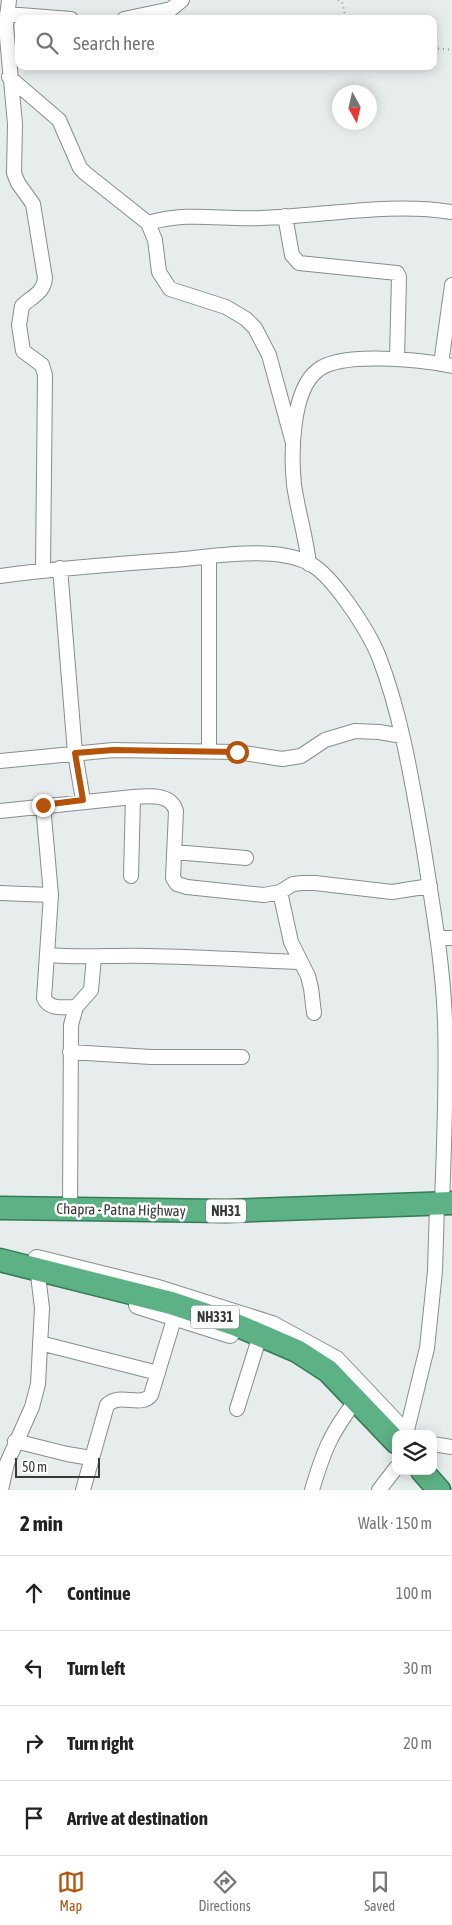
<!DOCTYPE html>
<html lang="en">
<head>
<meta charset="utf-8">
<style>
	body { margin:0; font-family:"Asap Condensed",sans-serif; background:#f6f6f6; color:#222 }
	.controls { position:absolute; right:15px; bottom:15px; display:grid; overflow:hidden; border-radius:10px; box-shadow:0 2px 12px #0003 }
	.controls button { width:45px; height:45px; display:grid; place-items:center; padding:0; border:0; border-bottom:1px solid #e0e0e0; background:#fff; color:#222; font:25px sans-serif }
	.compass { position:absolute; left:332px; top:85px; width:45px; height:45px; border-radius:50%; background:#fff; box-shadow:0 2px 12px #0003; rotate:172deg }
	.scale { position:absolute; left:15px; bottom:12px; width:85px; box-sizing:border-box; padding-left:5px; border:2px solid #373a39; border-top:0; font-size:14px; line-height:18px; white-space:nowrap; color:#373a39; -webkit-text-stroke:4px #fff; paint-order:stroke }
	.stop { position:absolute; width:15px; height:15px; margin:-11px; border:4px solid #b45309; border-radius:50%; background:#fff }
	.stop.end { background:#b45309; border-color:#fff; box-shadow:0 1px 5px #0008 }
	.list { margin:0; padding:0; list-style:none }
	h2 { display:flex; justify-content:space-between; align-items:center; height:65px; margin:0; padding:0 20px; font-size:21px }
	h2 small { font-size:16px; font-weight:400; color:#767676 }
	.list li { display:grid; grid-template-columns:32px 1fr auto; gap:15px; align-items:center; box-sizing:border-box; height:75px; padding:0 20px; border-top:1px solid #e0e0e0 }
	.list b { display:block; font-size:19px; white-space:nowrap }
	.list em { font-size:16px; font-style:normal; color:#767676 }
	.icon { flex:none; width:28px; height:28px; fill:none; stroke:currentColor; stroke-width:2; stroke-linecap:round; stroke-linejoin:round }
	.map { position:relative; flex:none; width:452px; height:1490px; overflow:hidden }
	.search { position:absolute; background:#fff; box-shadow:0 2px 12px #0003; left:15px; right:15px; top:15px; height:55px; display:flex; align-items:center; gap:12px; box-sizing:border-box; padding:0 18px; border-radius:10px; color:#767676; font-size:19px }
	.sheet { height:365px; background:#fff }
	nav { display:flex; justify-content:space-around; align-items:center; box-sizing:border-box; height:70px; border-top:1px solid #e0e0e0; background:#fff; font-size:14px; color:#767676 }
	nav a { display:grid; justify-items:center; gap:2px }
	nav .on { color:#b45309 }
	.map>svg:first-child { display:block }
</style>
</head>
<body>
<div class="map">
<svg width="452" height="1490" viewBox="0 0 452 1490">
	<rect width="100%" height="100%" fill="#e7edec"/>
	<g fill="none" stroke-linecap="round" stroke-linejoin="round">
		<defs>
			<path id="minor" d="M9 0 6 26 15 124 14 173 18 183 33 204 45 278C44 293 31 297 22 306L19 325 23 351 42 365 45 375 43 570
				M7 14 71 19
				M124 19 171 9 182 0
				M9 77 59 120 80 168 85 173 148 223 155 240 159 272 170 289 226 307 246 319 255 328 269 355 293 443
				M285 216 292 255 299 263 397 273 399 277 397 358
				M148 223C190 211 220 220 261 218 325 216 388 202 452 212
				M441 364 452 285
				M209 557V752
				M309 564C306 537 298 512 294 485 291 455 291 390 318 370 342 351 423 360 452 366
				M60 568 75 753 83 800
				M0 576C57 568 114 564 172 560 212 557 272 545 309 563 333 575 369 632 379 657 402 717 412 782 423 844 432 903 443 962 445 1021 447 1082 444 1143 442 1204
				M0 761 113 750 237 752 282 759 301 756 325 740 355 731 379 732 402 736
				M43 805 51 895 44 998C49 1010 64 1007 76 1007
				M0 811 133 797C149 796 171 793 176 811L173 878 177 884 187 887 264 895 280 892 293 884 302 883H315L392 892 430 886
				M174 852 246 858
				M131 876 133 797
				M280 892 291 942 308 976 311 988 314 1013
				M0 893 51 895
				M437 938H452
				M48 955C82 958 114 955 148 956 199 957 250 960 301 962
				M70 1052 151 1057H242
				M70 1209 71 1025 76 1007 91 990 94 957
				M40 1343 158 1373
				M237 1409 257 1345
				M406 1434 427 1348 435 1271 437 1204
				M15 1441 67 1454 91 1458
				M433 1444 452 1447
				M1 1490 7 1463 32 1407 38 1384 42 1308 38 1275
				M83 1490 107 1405C120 1392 141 1408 151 1395L175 1316
				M312 1490C323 1453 330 1434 354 1403
				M379 1490 396 1468"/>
			<path id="tertiary" d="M37 1259 158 1289 272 1325 336 1360 406 1434
				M138 1305 230 1334"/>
			<path id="trunk" d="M0 1208 226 1211 452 1203
				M0 1260 171 1303 234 1324 297 1351 328 1371 396 1442
				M422 1471 439 1490"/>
		</defs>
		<use href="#minor" stroke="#888d8d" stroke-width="16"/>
		<use href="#tertiary" stroke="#888d8d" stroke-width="20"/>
		<use href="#trunk" stroke="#347b56" stroke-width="25"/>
		<path stroke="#8f9493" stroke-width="2" stroke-dasharray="1 4" stroke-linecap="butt" d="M338 0 342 2 346 19
			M433 48 452 50"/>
		<use href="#minor" stroke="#fff" stroke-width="14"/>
		<use href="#tertiary" stroke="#fff" stroke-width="18"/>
		<use href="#trunk" stroke="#5cb284" stroke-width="22"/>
	</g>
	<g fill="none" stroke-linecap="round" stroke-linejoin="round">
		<path stroke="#b45309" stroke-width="6" d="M43 805 83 800 75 753 113 750 237 752"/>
	</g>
	<g text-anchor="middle" stroke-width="5" stroke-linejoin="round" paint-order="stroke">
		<g fill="#fff" stroke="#737574" stroke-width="1">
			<rect x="206" y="1199.5" width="40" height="23" rx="4"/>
			<rect x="191" y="1305.5" width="48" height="23" rx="4"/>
		</g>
		<g font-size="14" font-weight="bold" fill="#373a39">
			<text x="226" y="1216">NH31</text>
			<text x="215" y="1322">NH331</text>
		</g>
		<g font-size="15" fill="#373a39" stroke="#fff">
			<text transform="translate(121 1210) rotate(1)" y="5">Chapra - Patna Highway</text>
		</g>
	</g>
</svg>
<div class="controls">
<button><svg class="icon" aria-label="layers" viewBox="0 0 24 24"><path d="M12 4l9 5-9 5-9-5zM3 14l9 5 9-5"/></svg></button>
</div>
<svg class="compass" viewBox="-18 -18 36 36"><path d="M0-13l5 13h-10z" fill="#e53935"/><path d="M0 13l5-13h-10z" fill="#767676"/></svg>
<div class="scale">50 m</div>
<div class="stop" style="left:237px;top:752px"></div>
<div class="stop end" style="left:43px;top:805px"></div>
<div class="search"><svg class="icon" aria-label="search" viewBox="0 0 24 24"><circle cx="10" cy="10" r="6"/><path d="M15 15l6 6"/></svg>Search here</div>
</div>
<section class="sheet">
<h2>2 min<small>Walk · 150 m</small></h2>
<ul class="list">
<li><svg class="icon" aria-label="ahead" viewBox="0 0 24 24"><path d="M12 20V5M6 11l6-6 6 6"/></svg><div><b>Continue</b></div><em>100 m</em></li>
<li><svg class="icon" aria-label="left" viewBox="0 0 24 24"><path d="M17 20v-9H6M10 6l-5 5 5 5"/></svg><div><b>Turn left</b></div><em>30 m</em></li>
<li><svg class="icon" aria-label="right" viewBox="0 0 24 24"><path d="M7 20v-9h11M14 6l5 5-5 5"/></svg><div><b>Turn right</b></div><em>20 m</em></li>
<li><svg class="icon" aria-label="arrive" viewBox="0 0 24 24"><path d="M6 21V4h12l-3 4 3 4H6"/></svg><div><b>Arrive at destination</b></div></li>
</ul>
</section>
<nav>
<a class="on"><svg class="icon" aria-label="map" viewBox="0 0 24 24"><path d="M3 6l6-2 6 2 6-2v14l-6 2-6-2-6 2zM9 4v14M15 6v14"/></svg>Map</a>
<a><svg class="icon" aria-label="directions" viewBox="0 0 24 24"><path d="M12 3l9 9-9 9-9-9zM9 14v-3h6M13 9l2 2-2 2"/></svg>Directions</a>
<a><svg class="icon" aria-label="saved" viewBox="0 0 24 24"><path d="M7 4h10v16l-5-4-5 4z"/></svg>Saved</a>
</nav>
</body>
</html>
